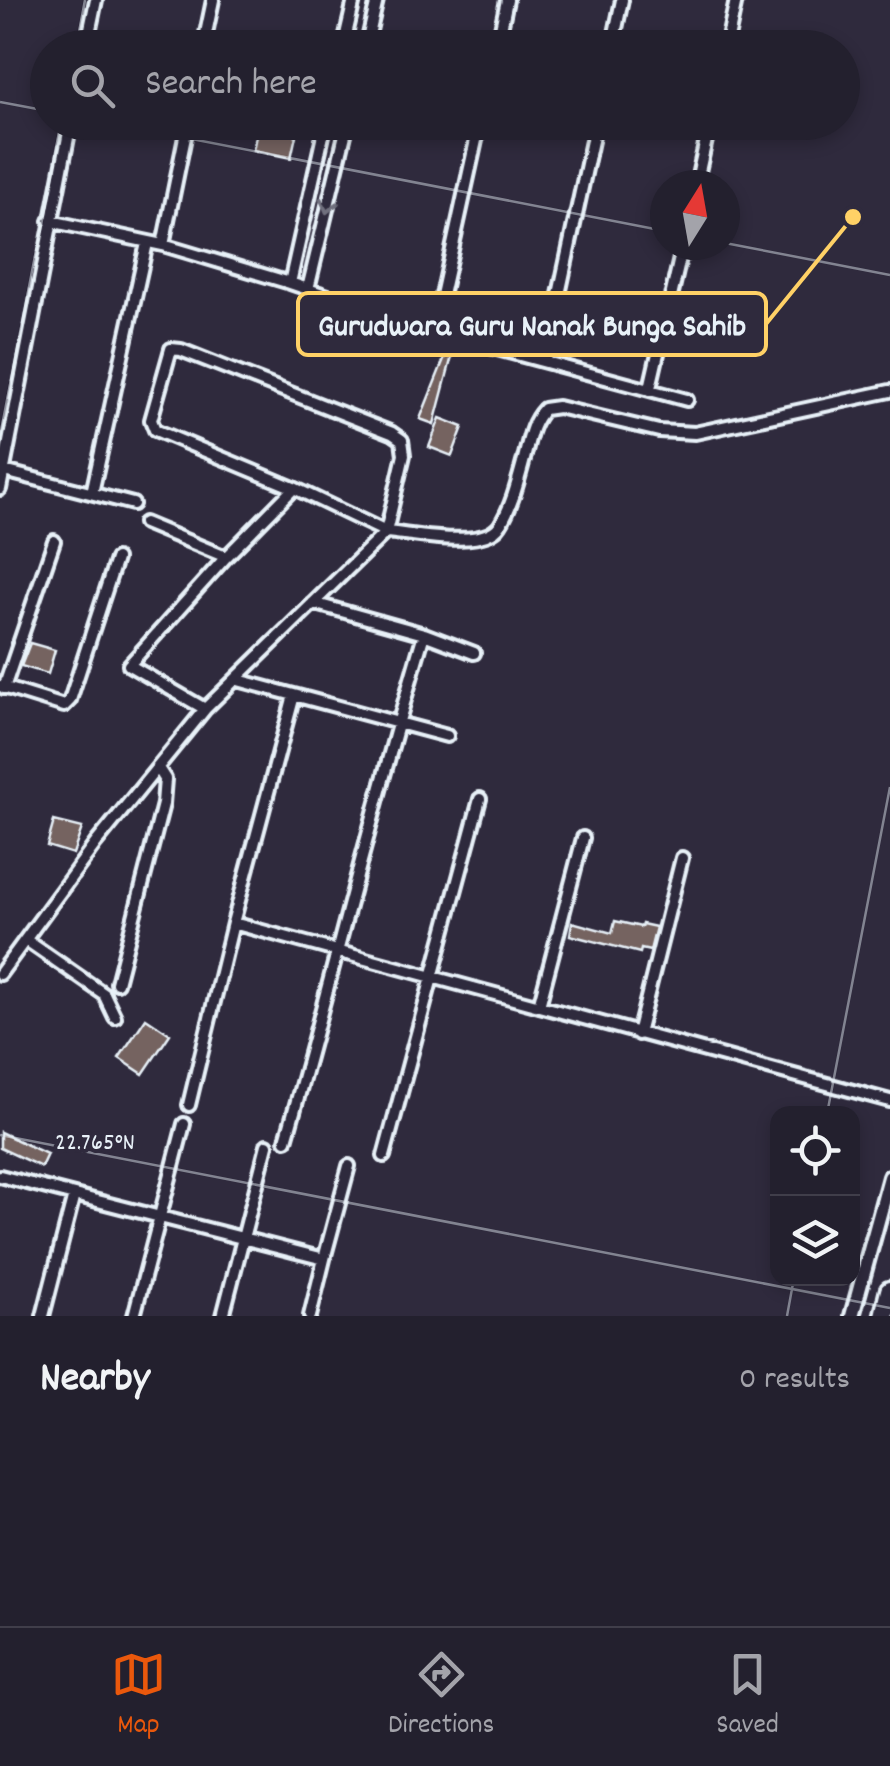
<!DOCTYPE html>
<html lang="en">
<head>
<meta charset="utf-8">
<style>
	body { margin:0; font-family:Dekko,sans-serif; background:#2b2836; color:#f1f3f6 }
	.controls { position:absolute; right:30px; bottom:30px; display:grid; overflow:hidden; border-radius:20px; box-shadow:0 5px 15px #0003 }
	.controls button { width:90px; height:90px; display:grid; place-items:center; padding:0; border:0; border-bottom:2px solid #403e4a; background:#23202e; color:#f1f3f6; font:50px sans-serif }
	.compass { position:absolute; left:650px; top:170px; width:90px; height:90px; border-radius:50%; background:#23202e; box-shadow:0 5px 15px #0003; rotate:11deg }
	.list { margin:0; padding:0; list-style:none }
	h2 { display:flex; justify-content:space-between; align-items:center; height:130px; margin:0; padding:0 40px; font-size:42px }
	h2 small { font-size:32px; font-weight:400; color:#a3a3aa }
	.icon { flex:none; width:55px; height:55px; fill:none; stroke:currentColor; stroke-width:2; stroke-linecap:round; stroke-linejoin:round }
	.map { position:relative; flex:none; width:890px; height:1316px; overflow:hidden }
	.search { position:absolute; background:#23202e; box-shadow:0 5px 15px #0003; left:30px; right:30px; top:30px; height:110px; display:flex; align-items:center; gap:25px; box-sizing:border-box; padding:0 35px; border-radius:55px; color:#a3a3aa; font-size:38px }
	.sheet { height:310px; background:#23202e }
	nav { display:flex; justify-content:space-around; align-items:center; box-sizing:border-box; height:140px; border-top:2px solid #403e4a; background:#23202e; font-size:28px; color:#a3a3aa }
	nav a { display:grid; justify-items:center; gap:5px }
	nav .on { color:#ea580c }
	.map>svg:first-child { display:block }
</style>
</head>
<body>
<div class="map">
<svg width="890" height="1316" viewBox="0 0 890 1316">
	<rect width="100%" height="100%" fill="#2f2a3d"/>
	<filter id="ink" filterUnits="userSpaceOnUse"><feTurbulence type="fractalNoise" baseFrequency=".01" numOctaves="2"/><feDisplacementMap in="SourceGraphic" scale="20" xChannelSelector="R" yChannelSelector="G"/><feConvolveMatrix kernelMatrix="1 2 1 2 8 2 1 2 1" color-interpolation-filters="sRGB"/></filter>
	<g filter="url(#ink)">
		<path fill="#756361" stroke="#e8f1f8" stroke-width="2.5" d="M259 122H299L291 158 253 150Z
			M446 354 452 356 434 424 420 419Z
			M440 418 463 427 452 456 429 447Z
			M30 643 55 650 48 674 21 666Z
			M54 821 82 828 73 854 47 846Z
			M615 921 641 927 642 924 656 927 650 951 641 949 640 953 570 935 572 922 612 933Z
			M146 1018 170 1034 143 1074 119 1058Z
			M0 1132 47 1154 41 1167 0 1148Z"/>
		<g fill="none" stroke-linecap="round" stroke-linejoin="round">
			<defs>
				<path id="minor" d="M86 48 96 0
					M203 48 213 0
					M343 48 354 0
					M366 48 377 0
					M497 48 507 0
					M612 48 622 0
					M726 48 736 0
					M696 185 710 122
					M50 221 163 245 290 283 434 332 687 400
					M163 245 188 122
					M290 283 326 122
					M308 289 348 122
					M434 332 480 122
					M171 349 181 350 392 433 402 440 404 455 386 532 294 488 155 430 151 420Z
					M545 360 596 122
					M650 388 683 245
					M4 471 133 504
					M0 489 71 122
					M92 493 147 243
					M144 523 226 557
					M313 603 424 634 474 653
					M238 680 447 736
					M0 686 64 706 70 700 116 559
					M4 688 54 541
					M205 709 129 665 226 557 294 488
					M233 923 890 1101
					M26 940 104 994 115 1017
					M0 974 96 843 205 709 386 532C413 534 484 550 500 525 512 506 518 481 524 459 529 440 531 423 544 409L558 407 659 431 695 433 890 391
					M117 983 163 804 165 779 158 768
					M539 1006 583 838
					M638 1034 682 858
					M189 1105 233 923 294 695
					M286 1140C334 972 374 801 424 634
					M384 1156 480 799
					M0 1176 324 1259 310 1316
					M324 1259 349 1166
					M43 1316 74 1195
					M134 1316 184 1124
					M223 1316 267 1145"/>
				<path id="tertiary" d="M852 1316 890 1177"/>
				<path id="trunk" d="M884 1316 890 1291"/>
			</defs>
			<use href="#minor" stroke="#e8f1f8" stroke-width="18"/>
			<use href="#tertiary" stroke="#e8f1f8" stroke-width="20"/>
			<use href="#trunk" stroke="#e8f1f8" stroke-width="25"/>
			<use href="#minor" stroke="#2f2a3d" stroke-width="10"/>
			<use href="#tertiary" stroke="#2f2a3d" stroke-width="12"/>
			<use href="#trunk" stroke="#2f2a3d" stroke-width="18"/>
		</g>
		<defs><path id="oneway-chevron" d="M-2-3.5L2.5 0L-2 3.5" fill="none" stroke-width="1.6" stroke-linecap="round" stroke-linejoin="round" transform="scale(2.5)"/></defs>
		<use stroke="#70707e" href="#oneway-chevron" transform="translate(328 206) rotate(104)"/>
	</g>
	<path fill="none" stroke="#e8f1f8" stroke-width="2.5" stroke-opacity="0.45" d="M76 48 85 0M0 102 48 111M104 122 665 231M725 243 890 275M0 436 61 122M827 1114 890 787M0 1135 890 1308M787 1316 794 1278"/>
	<g font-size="25" text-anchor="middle" fill="#e8f1f8" stroke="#2f2a3d" stroke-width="8" stroke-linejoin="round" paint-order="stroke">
		<text x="95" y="1149">22.765°N</text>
	</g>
	<path fill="none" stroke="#ffd166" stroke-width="4" d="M853 217L766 324"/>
	<circle fill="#ffd166" stroke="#2f2a3d" stroke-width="4" cx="853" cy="217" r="10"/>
	<rect fill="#2f2a3d" stroke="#ffd166" stroke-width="4" x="298" y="293" width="468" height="62" rx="10"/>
	<g font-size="32" text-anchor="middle" font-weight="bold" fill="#e8f1f8">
		<text x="532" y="335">Gurudwara Guru Nanak Bunga Sahib</text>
	</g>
</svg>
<div class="controls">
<button><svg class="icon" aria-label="locate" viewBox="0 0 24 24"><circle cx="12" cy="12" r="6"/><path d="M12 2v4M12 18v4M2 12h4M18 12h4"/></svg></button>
<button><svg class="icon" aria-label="layers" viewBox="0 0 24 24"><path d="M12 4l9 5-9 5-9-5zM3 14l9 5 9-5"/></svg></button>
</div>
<svg class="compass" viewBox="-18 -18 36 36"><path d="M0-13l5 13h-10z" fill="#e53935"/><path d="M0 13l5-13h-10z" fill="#a3a3aa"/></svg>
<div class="search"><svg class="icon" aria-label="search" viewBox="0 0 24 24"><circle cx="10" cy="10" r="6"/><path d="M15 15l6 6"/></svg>Search here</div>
</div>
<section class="sheet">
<h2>Nearby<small>0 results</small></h2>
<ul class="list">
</ul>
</section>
<nav>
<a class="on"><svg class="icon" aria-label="map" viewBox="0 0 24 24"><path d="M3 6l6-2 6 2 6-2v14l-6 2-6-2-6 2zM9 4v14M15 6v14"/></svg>Map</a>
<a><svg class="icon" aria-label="directions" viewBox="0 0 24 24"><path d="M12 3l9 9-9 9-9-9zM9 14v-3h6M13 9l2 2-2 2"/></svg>Directions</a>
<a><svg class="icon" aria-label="saved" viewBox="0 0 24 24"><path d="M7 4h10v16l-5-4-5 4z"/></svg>Saved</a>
</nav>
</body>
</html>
